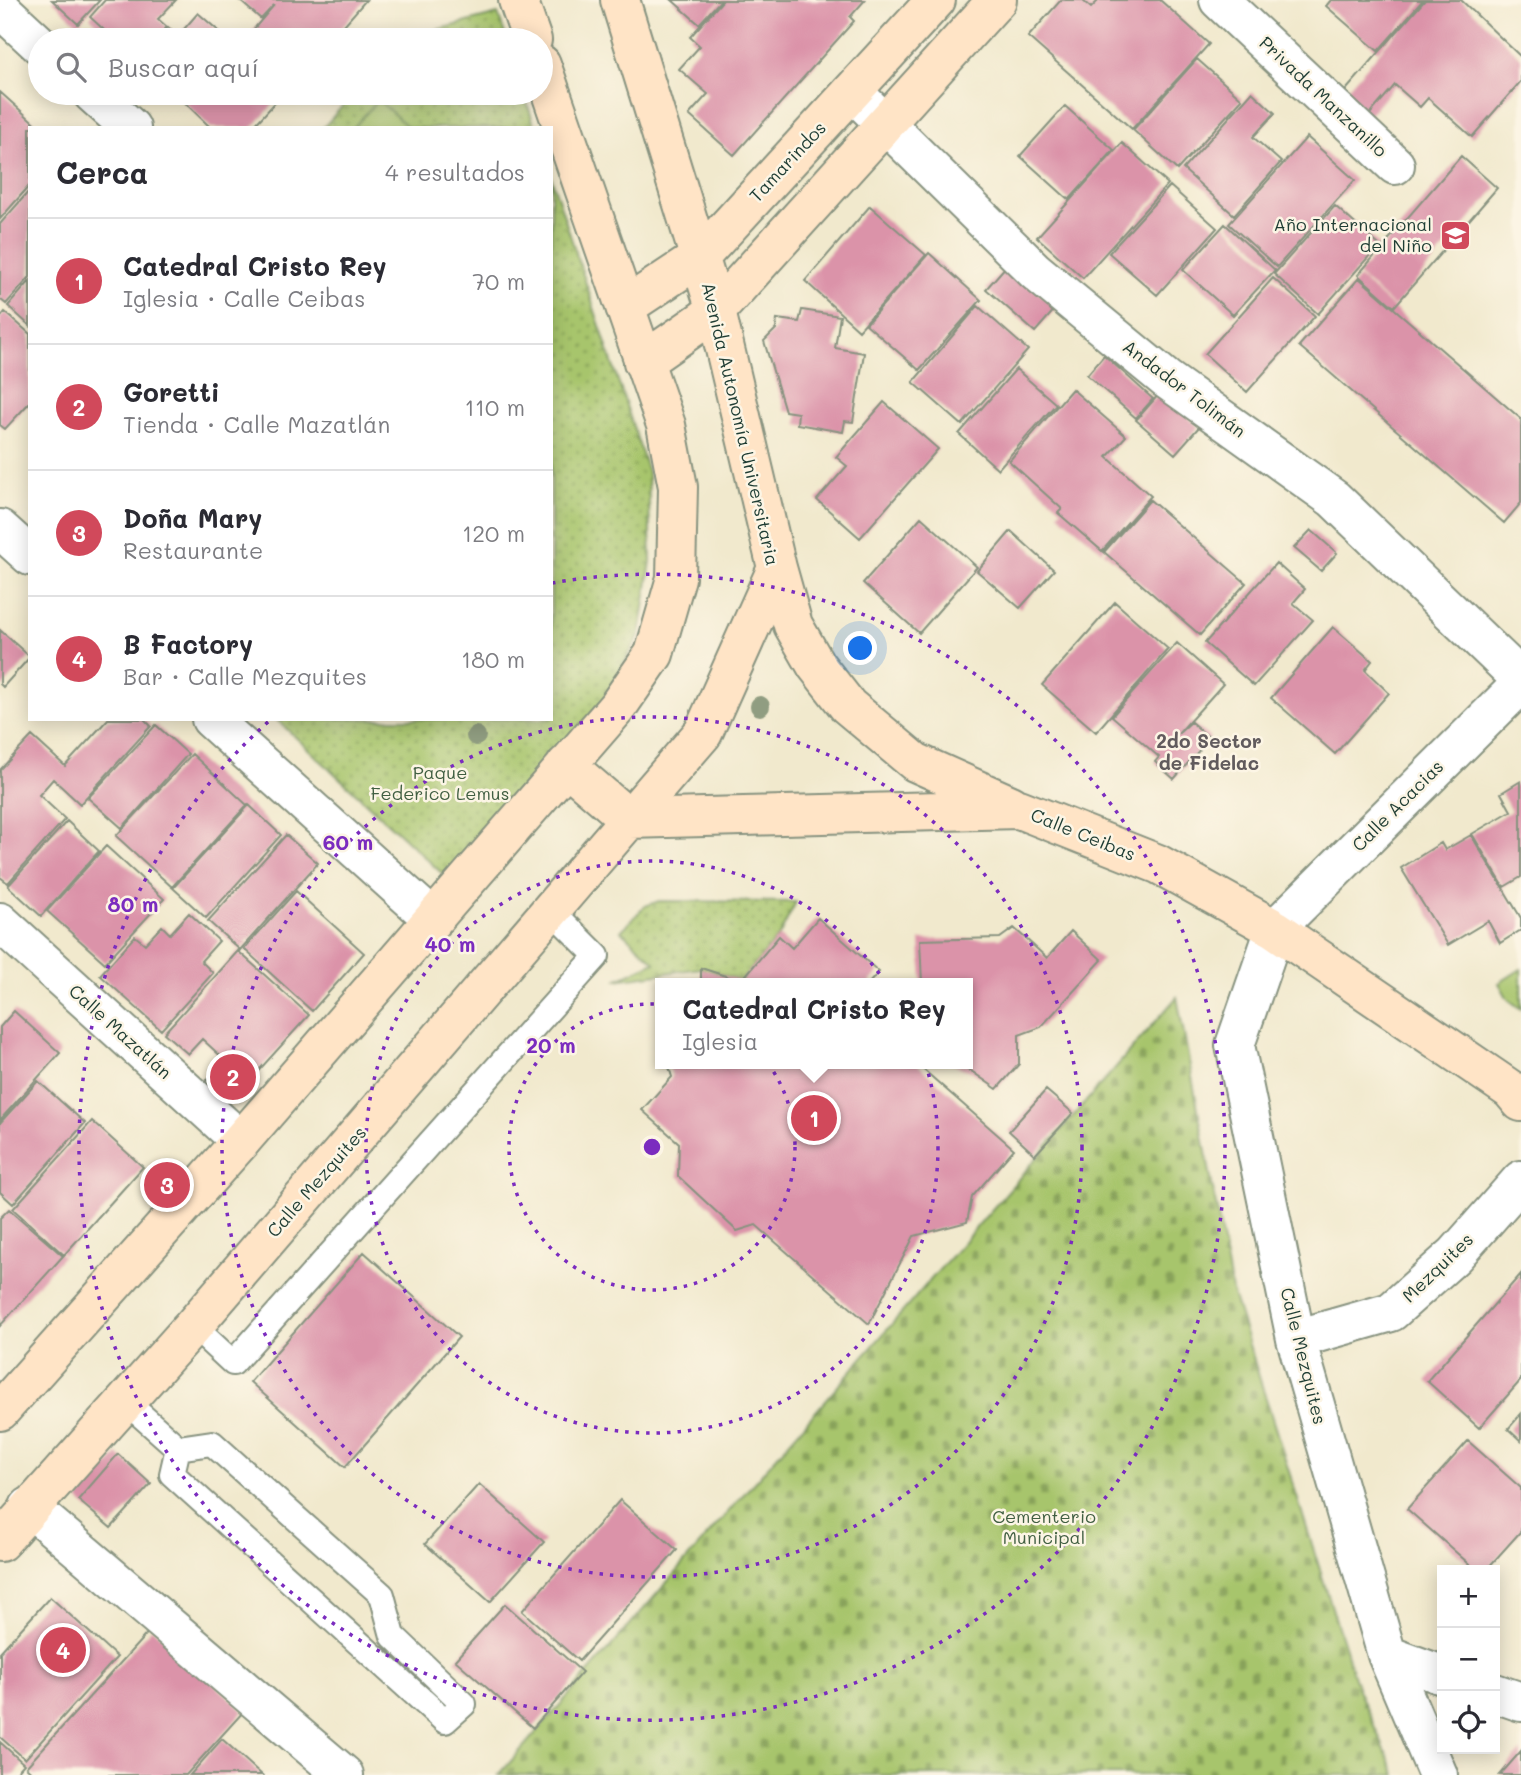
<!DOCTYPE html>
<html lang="es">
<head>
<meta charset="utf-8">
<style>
	body { margin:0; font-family:Mali,sans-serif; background:#f2f2f3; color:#2b2b33 }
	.controls { position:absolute; right:21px; bottom:21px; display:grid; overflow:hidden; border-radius:0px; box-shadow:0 4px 18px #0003 }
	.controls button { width:63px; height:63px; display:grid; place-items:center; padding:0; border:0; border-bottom:2px solid #e1e1e2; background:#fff; color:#2b2b33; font:35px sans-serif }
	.you { position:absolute; left:861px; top:649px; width:24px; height:24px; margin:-18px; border:5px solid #fff; border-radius:50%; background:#1a73e8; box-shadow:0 0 0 10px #1a73e833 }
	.badge { display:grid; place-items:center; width:46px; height:46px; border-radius:50%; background:#d1495b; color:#fff; font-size:23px; font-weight:700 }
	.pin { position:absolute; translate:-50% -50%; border:4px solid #fff; box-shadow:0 2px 7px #0006 }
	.popup { position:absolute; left:655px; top:978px; width:318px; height:91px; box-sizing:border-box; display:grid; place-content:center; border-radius:0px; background:#fff; filter:drop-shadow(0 2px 5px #0005); font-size:23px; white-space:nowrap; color:#7c7c81 }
	.popup b { font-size:26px; color:#2b2b33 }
	.popup::after { content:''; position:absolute; left:50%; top:100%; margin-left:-14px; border:14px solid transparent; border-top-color:#fff }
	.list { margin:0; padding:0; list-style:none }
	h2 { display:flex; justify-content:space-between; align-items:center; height:91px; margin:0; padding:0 28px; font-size:30px }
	h2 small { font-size:23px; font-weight:400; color:#7c7c81 }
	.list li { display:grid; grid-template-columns:46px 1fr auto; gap:21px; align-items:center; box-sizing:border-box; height:126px; padding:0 28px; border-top:2px solid #e1e1e2 }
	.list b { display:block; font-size:26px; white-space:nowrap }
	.list p { margin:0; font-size:23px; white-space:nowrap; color:#7c7c81 }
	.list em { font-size:23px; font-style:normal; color:#7c7c81 }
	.icon { flex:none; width:38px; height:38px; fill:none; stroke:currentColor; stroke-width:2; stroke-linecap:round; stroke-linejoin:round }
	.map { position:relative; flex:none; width:1521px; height:1775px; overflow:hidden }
	.search { position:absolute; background:#fff; box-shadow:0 4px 18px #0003; left:28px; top:28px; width:525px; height:77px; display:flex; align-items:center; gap:18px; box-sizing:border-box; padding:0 24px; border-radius:38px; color:#7c7c81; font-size:26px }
	.panel { position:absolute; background:#fff; box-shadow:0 4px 18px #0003; left:28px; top:126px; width:525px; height:595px; border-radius:0px }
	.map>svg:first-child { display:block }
</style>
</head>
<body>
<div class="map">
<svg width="1521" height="1775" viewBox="0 0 1521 1775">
	<defs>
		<pattern id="grass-dots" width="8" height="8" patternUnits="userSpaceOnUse" patternTransform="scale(1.75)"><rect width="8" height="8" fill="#a7c56c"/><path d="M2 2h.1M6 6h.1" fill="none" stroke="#87a15a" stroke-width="1.8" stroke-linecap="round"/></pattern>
		<pattern id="cemetery-stones" width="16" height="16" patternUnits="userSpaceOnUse" patternTransform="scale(1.75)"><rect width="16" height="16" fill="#a7c56c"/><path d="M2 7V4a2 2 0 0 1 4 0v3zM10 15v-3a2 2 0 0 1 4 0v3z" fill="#87a15a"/></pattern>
	</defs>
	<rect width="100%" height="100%" fill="#fcf5e5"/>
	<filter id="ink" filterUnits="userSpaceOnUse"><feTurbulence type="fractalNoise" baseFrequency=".0143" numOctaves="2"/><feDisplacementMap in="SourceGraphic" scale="14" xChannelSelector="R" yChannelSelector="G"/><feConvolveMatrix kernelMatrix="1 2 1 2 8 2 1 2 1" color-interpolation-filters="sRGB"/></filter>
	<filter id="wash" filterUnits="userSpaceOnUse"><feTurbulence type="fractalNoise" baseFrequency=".00686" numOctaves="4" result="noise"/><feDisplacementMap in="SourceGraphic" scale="28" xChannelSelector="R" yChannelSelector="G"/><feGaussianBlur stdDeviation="1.57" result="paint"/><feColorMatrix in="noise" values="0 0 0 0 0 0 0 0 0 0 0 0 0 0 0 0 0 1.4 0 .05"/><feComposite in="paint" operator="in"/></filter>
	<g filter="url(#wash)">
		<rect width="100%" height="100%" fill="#f1e9cd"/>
		<path fill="url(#grass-dots)" stroke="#638150" stroke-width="2" d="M498 14 507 40H401L402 39Z
			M354 93H524L535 128H323Z
			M551 177 648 472 651 561 640 634 605 698 446 877 276 719H551Z
			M659 901 796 902 779 936 741 981 701 968 616 980 655 962 621 931 645 906Z"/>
		<path fill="url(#cemetery-stones)" stroke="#638150" stroke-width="2" d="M1177 997 1232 1291 1357 1687 1396 1775H499Z"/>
		<path fill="#a7c56c" stroke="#638150" stroke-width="2" d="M378 100 409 128H353Z
			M1521 969V1009L1508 999 1499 983Z"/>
		<g id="blocks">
			<path fill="#db93a9" d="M52 0H100L78 24Z
				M105 0H176L158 19 167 27 155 40H115L90 17Z
				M239 0H366L331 40H250L247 37 274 5 261 19Z
				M672 0H721L699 24Z
				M723 0H865L850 17 854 21 734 155 689 115 708 94 679 69 700 46 690 37Z
				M1061 0H1082L1091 8 1099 0H1160L1209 44 1132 129 1028 37Z
				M1331 0H1423L1378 51 1326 6Z
				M1425 0H1461L1521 57V81L1472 137 1428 98 1420 107 1395 85 1364 121 1339 98Z
				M198 13 229 40H157L168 27 178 36Z
				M1197 59 1242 99 1177 170 1133 130Z
				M0 92 40 128H30V185L0 219Z
				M1252 92 1275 113 1253 137 1281 162 1234 215 1183 169Z
				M175 93H284L252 128H211Z
				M1065 106 1114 150 1069 200 1020 156Z
				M1307 137 1355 180 1277 267 1229 224Z
				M1122 143 1168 184 1083 278 1037 237Z
				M1461 156 1497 188 1394 307 1358 275Z
				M1170 186 1217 228 1157 295 1109 253Z
				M30 190V277L6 304 0 299V224Z
				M870 206 926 255 859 330 805 281Z
				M1335 206 1379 245 1318 314 1274 274Z
				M1225 224 1275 270 1233 315 1183 270Z
				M929 253 981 300 919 370 866 324Z
				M1007 265 1056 308 1035 332 986 289Z
				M1273 278 1315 316 1247 392 1205 354Z
				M1359 278 1521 419V503L1504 523 1299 346Z
				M30 281V326L8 306Z
				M978 306 1028 350 962 425 913 382Z
				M802 310 840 316 835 348 864 353 853 422 845 421 843 432 797 424 798 413 785 411 764 341 776 329 777 319 799 322Z
				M5 312 30 334V402L5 429 0 425V318Z
				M1104 355 1153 399 1136 418 1087 375Z
				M1016 369 1056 404 998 469 959 434Z
				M1072 389 1126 436 1107 457 1151 496 1102 551 1058 513 1062 509 1009 461Z
				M1160 393 1199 427 1175 454 1136 420Z
				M884 402 938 449 860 538 817 500 847 466 836 457Z
				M1150 500 1246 583 1200 635 1104 552Z
				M921 517 977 567 919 633 863 583Z
				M1311 530 1337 553 1321 571 1294 548Z
				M1011 531 1054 570 1020 608 977 571Z
				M1276 563 1305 589 1293 603 1313 620 1254 686 1205 643Z
				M1115 602 1168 649 1096 732 1042 685Z
				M1333 627 1372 661 1365 670 1389 693 1335 754 1271 698Z
				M0 630 30 657 3 687 0 684Z
				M1177 643 1223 684 1178 734 1191 722 1210 738 1174 779 1155 762 1159 757 1112 716Z
				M108 719H144L151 726 80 804 53 779 39 795 65 819 8 883 0 877V770L32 736 65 766Z
				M156 725 188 754 122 828 88 798Z
				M192 754 247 805 172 887 116 836Z
				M1521 781V877L1504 887 1472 834 1511 811 1501 793Z
				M249 805 281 835 206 918 173 888Z
				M67 821 99 851 41 916 8 886Z
				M286 835 318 863 240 950 208 921Z
				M1471 835 1521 918V930L1500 943 1488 921 1448 945 1401 868 1441 843 1445 850Z
				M106 846 164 899 105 963 47 911Z
				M296 891 364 953 312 1011 244 949Z
				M189 913 219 941 201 961 213 973 161 1030 100 975 135 936 145 944 162 926 170 934Z
				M818 918 879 972 869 983H701V968L741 981 779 936 792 948Z
				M1014 928 1047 958 1071 931 1102 960 1041 1027 1019 1035V1064L997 1089 971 1071 952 1064H968V983H922L920 940 1000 938Z
				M238 951 309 1015 231 1101 207 1080 225 1060 202 1039 188 1054 164 1033Z
				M14 1011 60 1053 0 1120V1027Z
				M668 1064H917L1014 1149 972 1197 967 1222 914 1236 869 1324 756 1225 737 1231 678 1176 679 1143 642 1110 672 1077Z
				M38 1081 85 1123 13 1204 0 1192V1123Z
				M1046 1090 1073 1113 1035 1155 1009 1131Z
				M92 1121 143 1167 64 1255 13 1209Z
				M9 1209 63 1256 0 1326V1218Z
				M364 1252 459 1337 345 1467 250 1382Z
				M1521 1274V1380L1479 1428 1427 1381Z
				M1521 1414V1441L1508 1429Z
				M1468 1441 1521 1488V1531L1486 1570H1476L1407 1509Z
				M118 1454 151 1484 111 1528 78 1500Z
				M479 1484 544 1542 490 1602 425 1544Z
				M620 1500 677 1550 579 1661 522 1611Z
				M50 1597 117 1657 25 1759 0 1737V1652Z
				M505 1604 582 1672 533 1728 455 1660Z
				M152 1628 244 1711 186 1775H35L26 1767Z
				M222 1739 262 1775H190Z
				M0 1742 24 1764 14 1775H0Z
				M1521 1751V1775H1500Z"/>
		</g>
	</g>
	<g filter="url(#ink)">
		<use href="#blocks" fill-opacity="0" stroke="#889380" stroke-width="2"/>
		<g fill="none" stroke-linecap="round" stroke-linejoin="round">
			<defs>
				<path id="lane" d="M193 1326 233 1363 597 956 551 910
					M125 1401 178 1448
					M212 1443 382 1595 393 1636 464 1704 445 1721 172 1474 178 1448Z"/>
				<path id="street" d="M1219 0 1395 165
					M0 8 40 45
					M853 92 1035 271 1166 379 1334 499 1521 679
					M92 93 131 128
					M0 529 30 556
					M211 719 432 918
					M0 922 241 1141
					M1296 1339 1391 1312 1455 1255 1521 1180
					M29 1507 344 1775
					M1387 1655 1442 1675
					M1495 1693 1521 1702
					M1438 1775 1387 1655 1296 1339 1235 1045 1275 929 1521 684"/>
				<path id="secondary" d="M518 0 532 40
					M625 307 699 258 936 0
					M643 362 716 311 997 0
					M777 568 793 625 816 665 848 706 915 762 1011 805
					M566 765 629 819 1019 809 1158 864 1275 929 1511 1090 1521 1102
					M0 1411 241 1141 618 706 654 654 676 578 678 487 666 425 541 64
					M0 1542 193 1326 703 733 777 568 716 311 620 0"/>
			</defs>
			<use href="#lane" stroke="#889380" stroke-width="28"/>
			<use href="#street" stroke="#889380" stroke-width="42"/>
			<use href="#secondary" stroke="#889380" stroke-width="42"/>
			<use href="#lane" stroke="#fff" stroke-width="24"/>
			<use href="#street" stroke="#fff" stroke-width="38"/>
			<use href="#secondary" stroke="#ffe4c6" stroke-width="38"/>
		</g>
		<g fill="#909d81">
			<circle cx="760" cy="706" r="10"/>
			<circle cx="476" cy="736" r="10"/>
		</g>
	</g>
	<g fill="none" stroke="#7b2cbf" stroke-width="3.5" stroke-dasharray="3.5 7">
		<circle cx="652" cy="1147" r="143"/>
		<circle cx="652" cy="1147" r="286"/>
		<circle cx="652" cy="1147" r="430"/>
		<path d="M552 583A573 573 0 1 1 269 721"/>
	</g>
	<defs>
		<symbol id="school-square" viewBox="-11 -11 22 22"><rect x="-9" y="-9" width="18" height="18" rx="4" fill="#d1495b" stroke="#fcf5e5"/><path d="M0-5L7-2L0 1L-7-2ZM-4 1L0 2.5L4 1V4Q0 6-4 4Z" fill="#fff"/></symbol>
	</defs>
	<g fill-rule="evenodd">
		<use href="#school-square" x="1438" y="218" width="35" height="35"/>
	</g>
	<g text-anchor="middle" stroke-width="5" stroke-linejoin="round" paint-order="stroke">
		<g font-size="18" fill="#1f3d34" stroke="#fcf5e5">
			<text transform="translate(1323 97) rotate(43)" y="6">Privada Manzanillo</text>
			<text transform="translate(788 162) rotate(-47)" y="6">Tamarindos</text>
			<text transform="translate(1184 389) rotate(37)" y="6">Andador Tolimán</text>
			<text transform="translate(740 424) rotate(77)" y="6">Avenida Autonomía Universitaria</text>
			<text transform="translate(1398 806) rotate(-45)" y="6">Calle Acacias</text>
			<text transform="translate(1083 835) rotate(22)" y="6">Calle Ceibas</text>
			<text transform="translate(120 1032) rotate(42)" y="6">Calle Mazatlán</text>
			<text transform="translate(317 1182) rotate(-49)" y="6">Calle Mezquites</text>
			<text transform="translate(1438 1268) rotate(-44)" y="6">Mezquites</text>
			<text transform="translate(1303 1356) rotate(76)" y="6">Calle Mezquites</text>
		</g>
		<g font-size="18" fill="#1f3d34" stroke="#fcf5e5" text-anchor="end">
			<text x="1432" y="231">Año Internacional<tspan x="1432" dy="21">del Niño</tspan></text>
		</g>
		<g font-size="18" fill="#415f42" stroke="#fcf5e5">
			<text x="440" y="779">Paque<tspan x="440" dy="21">Federico Lemus</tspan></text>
			<text x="1044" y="1523">Cementerio<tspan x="1044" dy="21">Municipal</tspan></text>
		</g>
		<g font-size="19" font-weight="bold" fill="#615b5d" stroke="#fcf5e5">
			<text x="1209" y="748">2do Sector<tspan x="1209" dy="22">de Fidelac</tspan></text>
		</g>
	</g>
	<circle cx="652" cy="1147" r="10" fill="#7b2cbf" stroke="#fcf5e5" stroke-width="3.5"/>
	<g font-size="21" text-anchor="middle" font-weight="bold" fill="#7b2cbf" stroke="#fcf5e5" stroke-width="5" stroke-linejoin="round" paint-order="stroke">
		<text x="348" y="850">60 m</text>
		<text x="133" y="912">80 m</text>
		<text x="450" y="952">40 m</text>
		<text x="551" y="1053">20 m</text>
	</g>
</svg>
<div class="controls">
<button>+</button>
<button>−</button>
<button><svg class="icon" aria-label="locate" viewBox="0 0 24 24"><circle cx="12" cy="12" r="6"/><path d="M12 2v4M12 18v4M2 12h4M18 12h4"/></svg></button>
</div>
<div class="you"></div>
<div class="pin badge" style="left:814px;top:1118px">1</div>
<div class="popup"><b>Catedral Cristo Rey</b>Iglesia</div>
<div class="pin badge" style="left:233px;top:1077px">2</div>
<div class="pin badge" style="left:167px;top:1185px">3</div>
<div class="pin badge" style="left:63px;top:1650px">4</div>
<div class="search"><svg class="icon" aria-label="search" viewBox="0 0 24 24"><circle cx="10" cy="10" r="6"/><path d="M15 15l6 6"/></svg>Buscar aquí</div>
<section class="panel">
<h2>Cerca<small>4 resultados</small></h2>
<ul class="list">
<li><span class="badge">1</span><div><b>Catedral Cristo Rey</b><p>Iglesia · Calle Ceibas</p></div><em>70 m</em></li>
<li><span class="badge">2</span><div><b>Goretti</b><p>Tienda · Calle Mazatlán</p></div><em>110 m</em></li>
<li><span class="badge">3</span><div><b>Doña Mary</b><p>Restaurante</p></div><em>120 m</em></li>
<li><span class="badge">4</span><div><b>B Factory</b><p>Bar · Calle Mezquites</p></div><em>180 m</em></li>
</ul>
</section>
</div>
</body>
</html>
